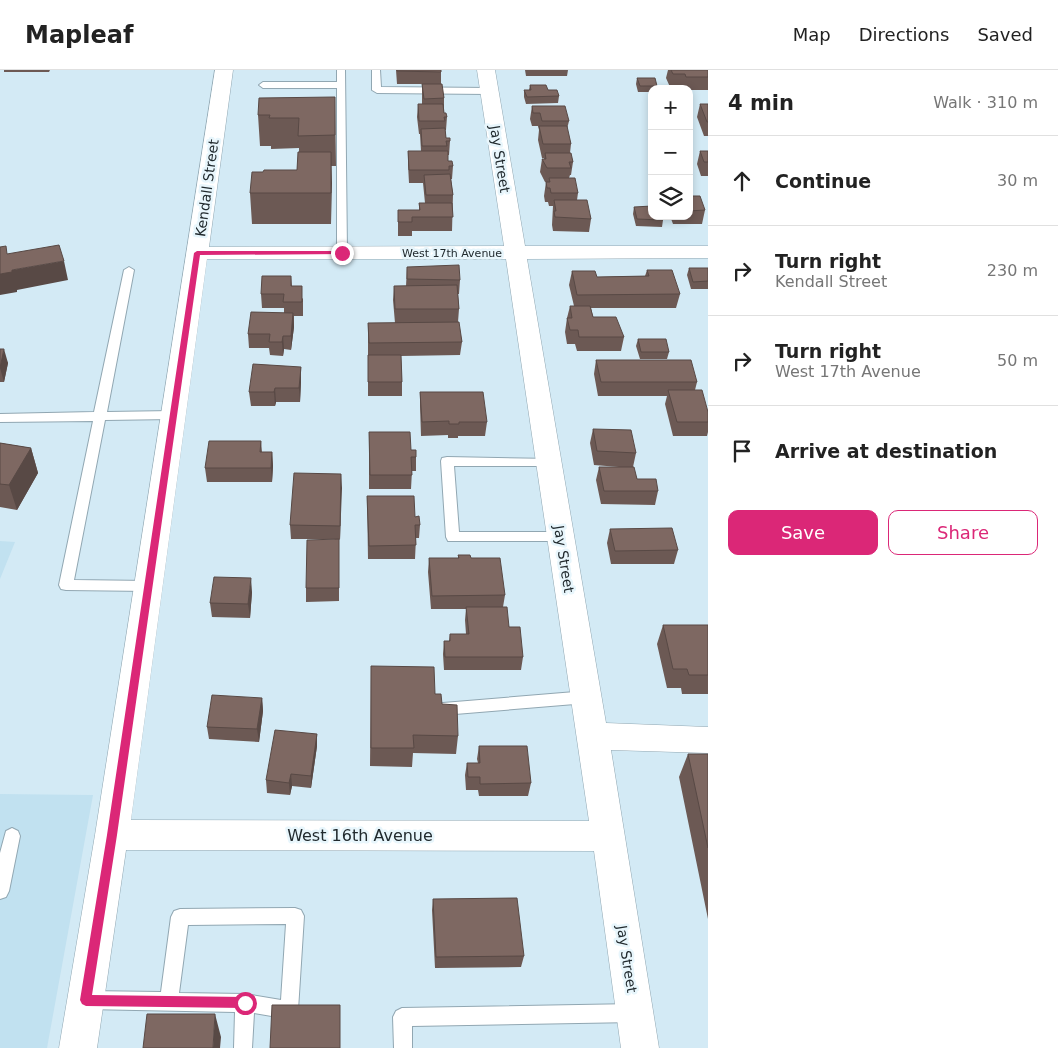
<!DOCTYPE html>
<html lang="en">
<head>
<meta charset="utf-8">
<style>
	body { margin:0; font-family:"DejaVu Sans",sans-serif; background:#f6f6f6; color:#222 }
	.controls { position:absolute; right:15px; top:15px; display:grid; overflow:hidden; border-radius:10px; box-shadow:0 2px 8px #0003 }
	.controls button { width:45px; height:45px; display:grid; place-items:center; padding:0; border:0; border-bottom:1px solid #e0e0e0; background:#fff; color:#222; font:25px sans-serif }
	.stop { position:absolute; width:15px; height:15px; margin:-11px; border:4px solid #db2777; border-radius:50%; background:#fff }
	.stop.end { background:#db2777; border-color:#fff; box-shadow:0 1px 5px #0008 }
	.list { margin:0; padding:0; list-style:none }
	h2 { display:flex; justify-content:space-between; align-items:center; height:65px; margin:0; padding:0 20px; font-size:21px }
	h2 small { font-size:16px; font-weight:400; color:#767676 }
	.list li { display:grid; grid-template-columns:32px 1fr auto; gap:15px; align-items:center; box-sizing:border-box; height:90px; padding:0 20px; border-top:1px solid #e0e0e0 }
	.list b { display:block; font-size:19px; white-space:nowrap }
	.list p { margin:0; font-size:16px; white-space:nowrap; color:#767676 }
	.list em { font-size:16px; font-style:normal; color:#767676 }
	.actions { display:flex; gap:10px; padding:15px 20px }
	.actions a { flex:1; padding:11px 0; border:1px solid #db2777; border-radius:10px; text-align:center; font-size:18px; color:#db2777 }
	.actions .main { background:#db2777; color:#fff }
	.icon { flex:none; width:28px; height:28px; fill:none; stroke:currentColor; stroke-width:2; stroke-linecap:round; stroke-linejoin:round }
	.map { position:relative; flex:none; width:708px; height:978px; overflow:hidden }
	header { display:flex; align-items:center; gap:30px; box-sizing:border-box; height:70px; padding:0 25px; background:#fff; border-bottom:1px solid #e0e0e0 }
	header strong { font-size:24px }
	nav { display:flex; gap:28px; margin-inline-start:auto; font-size:18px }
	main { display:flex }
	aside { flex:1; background:#fff }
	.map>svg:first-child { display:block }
</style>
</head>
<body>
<header>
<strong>Mapleaf</strong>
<nav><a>Map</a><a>Directions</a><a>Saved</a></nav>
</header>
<main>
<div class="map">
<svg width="708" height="978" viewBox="0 0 708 978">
	<rect width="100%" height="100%" fill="#d3eaf5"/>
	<path fill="#c1e1f0" d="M0 471 15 472 0 509Z
		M0 724 93 725 47 978H0Z"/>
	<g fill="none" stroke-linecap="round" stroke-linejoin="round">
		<defs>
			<path id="service" d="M337 0H345L347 183 342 186 337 183V18H263L259 15 263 12H337Z
				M372 0H380L381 17 489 18 494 21 489 24 377 23 372 20Z
				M129 197 134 200 107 342 173 341 179 345 173 349 105 350 74 510 148 511 153 512 155 516 153 520 148 521 66 520 61 519 59 515 93 351 0 352V344L94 342 124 200Z
				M447 387 553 389 554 392 553 395 548 396H454L459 462H561L566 463 568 467 566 471H448L446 467 441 391 442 388Z
				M587 621 592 623 595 627 592 631 587 633 443 645 438 644 435 639 438 634 443 633Z
				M12 758 18 761 20 766 9 821 6 827 0 829V783L6 761Z
				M295 838 301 840 304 846 298 940 295 946 289 949 254 943 252 978H234L235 942 86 939 80 936 77 930 80 924 86 921 161 922 171 847 174 841 180 839ZM286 854 281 930 245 924 179 923 188 855Z
				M635 934 641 937 644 943 641 949 635 952 412 956V978H394L393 947 396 941 402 938Z"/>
			<path id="minor" d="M215 0H233L209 177 504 176 477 0H495L525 176H708V188L527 189 606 653 708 657V683L611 680 659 978H621L594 781 126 780 97 978H59L95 765ZM207 189H506L589 751 131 750Z"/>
		</defs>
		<use href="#service" stroke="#91a7b2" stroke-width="2"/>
		<use href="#minor" stroke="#91a7b2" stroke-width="1"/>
		<use href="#service" fill="#fff" fill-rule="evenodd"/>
		<use href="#minor" fill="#fff" fill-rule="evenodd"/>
	</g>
	<path fill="#6c5954" d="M4 0H50L49 2H4Z
		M396 0H441V14L444 28V43L447 47 446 60H445L446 68 450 71 449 85H448V91L453 96 452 109H451L453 125 452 161H412V166H398V140H419V133H425L423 113H409L408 95V81H421L420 64H419L417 47 418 34H422V14H397Z
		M525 0H568L567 6H526Z
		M668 0H708V20H689V19H683L682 17H670L666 8Z
		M637 8 657 16V19H652V22H638L636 14Z
		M530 15 548 20 559 26 558 33 526 34 524 27V20H529Z
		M335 27 336 96H331V154H252L250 123 263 102 297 100 299 82V78L271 79V76H260L258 45Z
		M700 34H708V66H704L697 47Z
		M532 36 569 51 567 59 571 74 570 83 573 92 571 105H570L569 108 578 123 577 130 591 149 589 162 553 161 552 155 553 136H549L548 132H545L544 126 546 112H548H545L540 102 542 89H544V88H542L538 70 539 60 538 56H532L530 49Z
		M700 81H708V106H701L697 94Z
		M689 126 705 140 702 154H673L670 146H689Z
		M634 137 663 150 662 157 636 156 633 144Z
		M407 197 460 210 459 224H458L459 239 458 252 462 272 460 285 401 286 402 312V326H368V253H395L393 230 394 216H406Z
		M689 198H708V219H691L687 205Z
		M647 200 680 224 676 238H591L593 247 624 267 621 281H577L575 274H567L565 262 567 248 570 236H574L569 215 572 201 597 207 645 206Z
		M291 206 292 216 303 229V246H294V257L291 280 284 279 283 286 270 285 269 278H249L248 264 284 243V238H262L261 224Z
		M638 269 669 282 667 289H640L636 276Z
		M0 279 8 293 4 312H0Z
		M596 290 697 312 695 320 708 342V362L707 366H673L665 334 667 326H598L594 304Z
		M301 297V311L300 332H276L275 336H251L249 322Z
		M420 322 487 352 485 366H458V368H448V365L421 366 420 336Z
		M593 359 636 383 633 397 637 409 658 421 655 435 601 434 596 410 599 397H619L594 395 590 373Z
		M369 362 411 380 416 387V401H412L411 419H369Z
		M261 371 262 382H272L273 396 272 412H207L205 398Z
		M0 373 31 378 38 403 17 440 0 437Z
		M341 404 340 470 339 469V531L306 532V518L335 469H291L290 455Z
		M367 426 415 447 420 455 419 468H416L415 489H368Z
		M610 459 678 480 674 494H611L607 473Z
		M458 485 471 488 505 525 503 537 509 557 523 587 521 600H444L443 584 444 571H449L450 564H466L465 550 466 539H431L428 502 429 488H458Z
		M252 522 250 548 212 547 210 533Z
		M663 555H708V624H682L681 618H667L657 574Z
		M371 596 435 624 442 634 458 666 456 684 413 683 412 697 370 696Z
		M262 628 263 641 259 672 209 669 207 657Z
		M317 664V676L311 718 292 716 290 725 267 723 266 710Z
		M479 676 531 713 528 726H479L478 720H466L465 705 467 693H478L477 689Z
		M688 684H708V849L679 707Z
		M433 829 524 886 521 897 435 898 432 840Z"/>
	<path fill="#584945" d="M331 82 332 113 331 154Z
		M64 191 68 210 17 220V222L0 225V204L12 200Z
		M293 243 294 257 291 280V266Z
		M283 266 284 279 283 286 282 272Z
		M4 279 8 293 4 312 0 298Z
		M301 297V311L300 332 299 318Z
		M275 318 276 332 275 336 274 322Z
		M31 378 38 403 17 440 9 415Z
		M272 382 273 396 272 412 271 398Z
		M341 404 342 418 340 470V456Z
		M251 508 252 522 250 548 248 534Z
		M262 628 263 641 259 672 257 659Z
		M317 664V676L311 718V706Z
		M291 704 292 716 290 725 289 713Z
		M215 944 221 967 220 978H213Z"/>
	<path fill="#7e6862" stroke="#584945" d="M397 0H441V2L397 1Z
		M671 0H708V7H686L685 4H673Z
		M637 8H655L657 16H640Z
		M422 14H442L444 28 424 29Z
		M530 15H546L548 20H557L559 26 527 27 524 20H531Z
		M335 27V65L298 66 299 48H269L270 45H258L259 28Z
		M418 34H443L444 43H446L447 47H444L445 51H419Z
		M700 34H708V52H707Z
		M532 36H565L569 51H542L540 43H533Z
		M539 56H567L571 74H543Z
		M445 58 446 68H450V71H446L447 76H422L421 59Z
		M408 81H448V91H452L453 96H449V100H409Z
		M700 81H708V92H704Z
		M298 82H331V123H250L252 102H263L264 100H297Z
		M545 83H571L573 92H569L571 98H547L542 89H546Z
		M450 104 453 125H426L424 105Z
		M549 108H575L578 123H551L550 118H547L546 112H550Z
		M689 126H700L705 140 689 141Z
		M554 130H587L591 149 555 147 554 141H556Z
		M419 133H452L453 147H412V152H398V140H420Z
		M652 136V146H662L663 150 637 149 634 137Z
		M59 175 64 191 12 200V202L0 204V177L6 176 7 184Z
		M459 195 460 210 407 209V197Z
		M689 198H708V211L693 212Z
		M647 200H672L680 224 577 225 572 201H595L597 207 649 206Z
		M262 206H291V216H302V232H283L284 224H261Z
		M457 215 459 239H395L394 216Z
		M570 236H590L593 247H616L624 267H579L578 260H570L567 248H572Z
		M251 242 293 243 291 266H283L282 272H269L270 264H248Z
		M459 252 462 272 369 273 368 253Z
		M638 269H666L669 282H641Z
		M0 279H4L0 298Z
		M368 285H401L402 312H368Z
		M596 290H691L697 312H601Z
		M253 294 301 297 299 318H275L274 322H249Z
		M668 320H702L708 342V352H677Z
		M420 322H483L487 352H459V354H449V351L422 352Z
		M593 359 631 360 636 383 597 381Z
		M369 362H410L411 380H416V387H411L412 405H370Z
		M209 371H261L260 382H272L271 398H205Z
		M0 373 31 378 9 415 0 414Z
		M599 397H634L637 409H656L658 421H604Z
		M294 403 341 404 340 456 290 455Z
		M367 426H414L415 447 419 446 420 455H415L416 475 369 476Z
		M672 458 678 480 615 481 610 459Z
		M339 469V518H306L307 470Z
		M458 485H470L471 488H500L505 525 432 526 429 488H459Z
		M214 507 251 508 248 534 210 533Z
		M466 537H507L509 557H520L523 587H445L444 571H450V564H469Z
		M663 555H708V605H689L687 599H673Z
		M371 596 434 597 435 624H441L442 634 457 635 458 666 413 665 414 678H371Z
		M212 625 262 628 257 659 207 657Z
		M275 660 317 664 311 706 291 704 289 713 266 710Z
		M479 676H527L531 713 480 714V707H468L467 693H480Z
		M688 684H708V778Z
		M517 828 524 886 436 887 433 829Z
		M272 935H340V978H270Z
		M147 944H215L213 978H143Z"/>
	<path fill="#db2777" d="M342 181 346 183 345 184 200 185 117 765 92 925 245 927 249 929 251 933 249 937 245 938 86 936 82 934 80 930 107 765 194 183 197 181Z"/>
	<g text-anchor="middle" stroke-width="5" stroke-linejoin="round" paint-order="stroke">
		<g font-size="11" fill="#212a2e" stroke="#e8f6fc">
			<text x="452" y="187">West 17th Avenue</text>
		</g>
		<g font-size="14" fill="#212a2e" stroke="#e8f6fc">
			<text transform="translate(500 89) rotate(81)" y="5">Jay Street</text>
			<text transform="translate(207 118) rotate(-82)" y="5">Kendall Street</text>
			<text transform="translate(564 489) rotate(81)" y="5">Jay Street</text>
			<text transform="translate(627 889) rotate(81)" y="5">Jay Street</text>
		</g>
		<g font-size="16" fill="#212a2e" stroke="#e8f6fc">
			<text x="360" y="771">West 16th Avenue</text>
		</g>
	</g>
</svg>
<div class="controls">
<button>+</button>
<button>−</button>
<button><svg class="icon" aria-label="layers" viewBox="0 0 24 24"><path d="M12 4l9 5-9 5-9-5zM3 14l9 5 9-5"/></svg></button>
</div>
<div class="stop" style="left:245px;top:933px"></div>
<div class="stop end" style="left:342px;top:183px"></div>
</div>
<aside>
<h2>4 min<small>Walk · 310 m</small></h2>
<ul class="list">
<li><svg class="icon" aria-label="ahead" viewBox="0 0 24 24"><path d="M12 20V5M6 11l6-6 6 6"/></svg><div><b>Continue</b></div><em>30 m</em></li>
<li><svg class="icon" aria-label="right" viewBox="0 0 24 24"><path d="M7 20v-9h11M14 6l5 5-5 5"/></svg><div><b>Turn right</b><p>Kendall Street</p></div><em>230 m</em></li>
<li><svg class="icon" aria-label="right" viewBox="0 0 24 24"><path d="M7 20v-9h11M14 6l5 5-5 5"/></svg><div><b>Turn right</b><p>West 17th Avenue</p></div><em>50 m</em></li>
<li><svg class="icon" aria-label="arrive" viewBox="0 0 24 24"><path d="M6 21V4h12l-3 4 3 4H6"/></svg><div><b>Arrive at destination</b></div></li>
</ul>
<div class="actions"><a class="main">Save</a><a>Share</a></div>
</aside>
</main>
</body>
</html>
